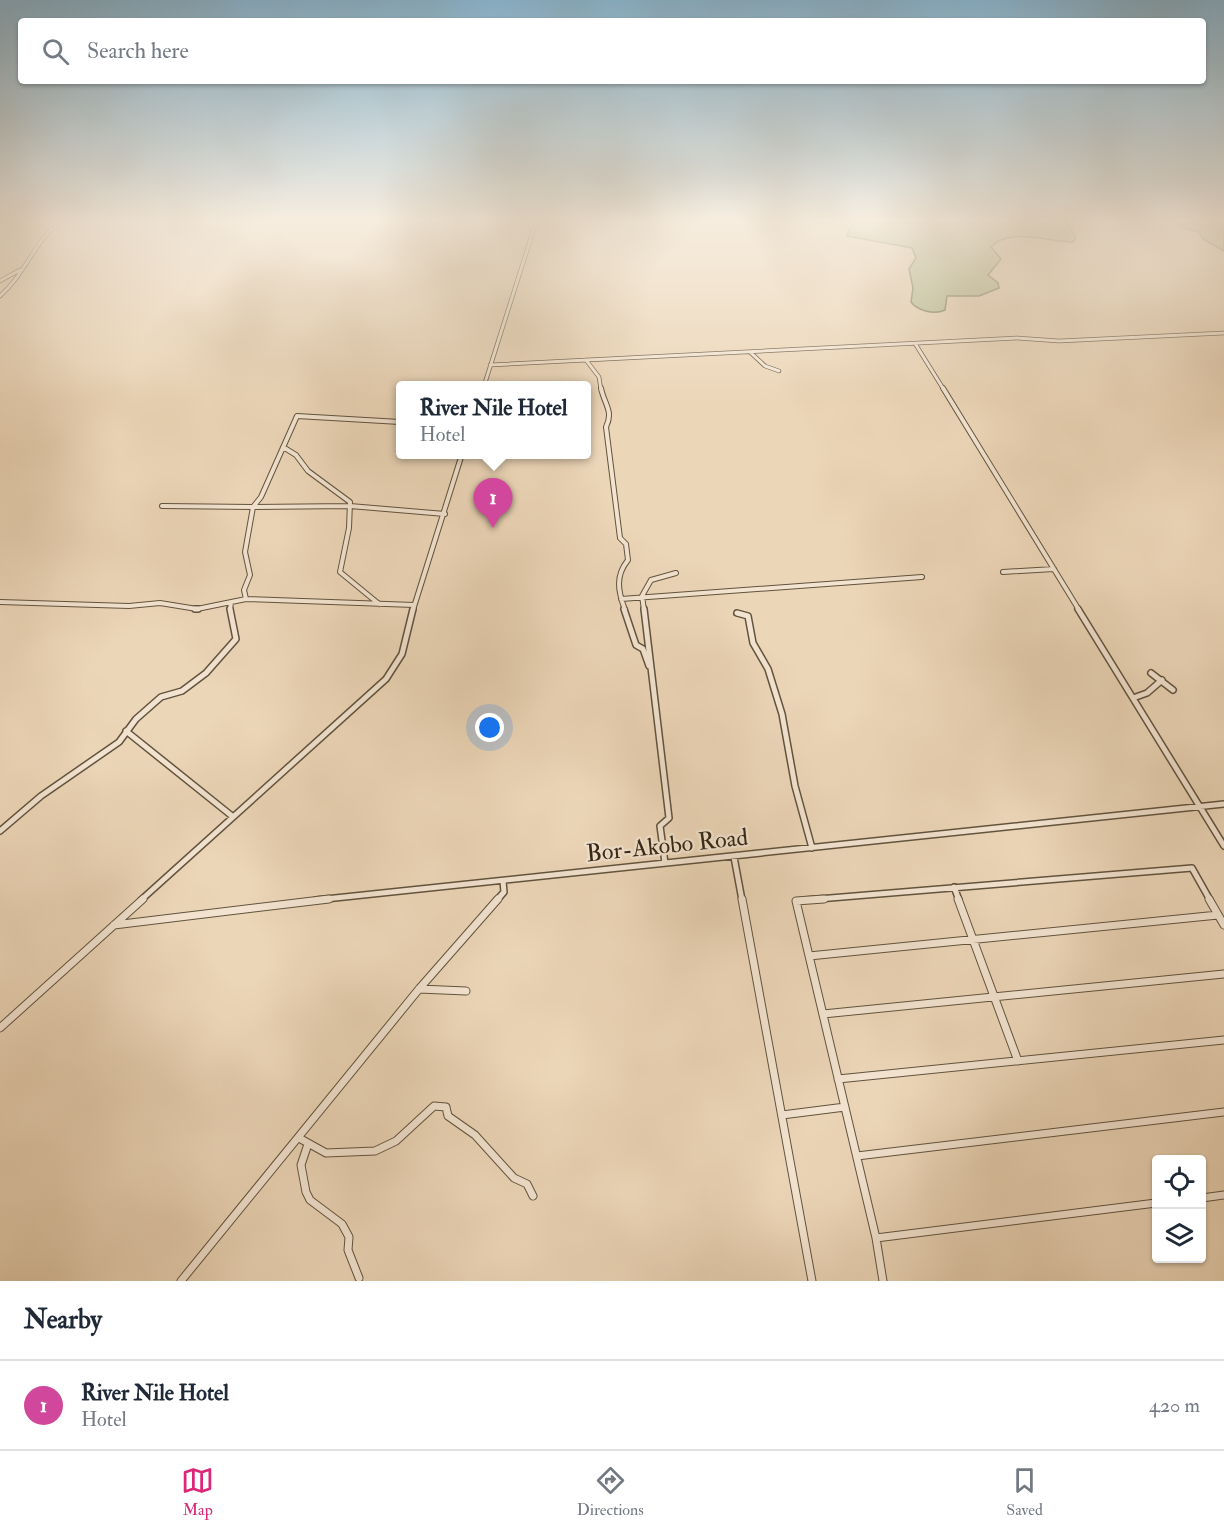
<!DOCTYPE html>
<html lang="en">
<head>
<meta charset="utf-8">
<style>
	body { margin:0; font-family:"IM FELL Double Pica",serif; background:#f2f2f3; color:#1f2937 }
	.controls { position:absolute; right:18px; bottom:18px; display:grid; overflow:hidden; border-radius:6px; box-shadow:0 2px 4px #0004 }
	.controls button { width:54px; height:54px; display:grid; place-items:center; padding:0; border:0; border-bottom:2px solid #e0e1e3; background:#fff; color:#1f2937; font:30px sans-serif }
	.you { position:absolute; left:490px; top:728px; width:21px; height:21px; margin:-15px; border:4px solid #fff; border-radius:50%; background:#1a73e8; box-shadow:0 0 0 9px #1a73e833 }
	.badge { display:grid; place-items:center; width:39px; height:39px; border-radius:50%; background:#db2777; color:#fff; font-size:20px; font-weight:700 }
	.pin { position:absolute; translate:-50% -50px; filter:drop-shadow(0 2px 3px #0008) }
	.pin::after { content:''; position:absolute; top:32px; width:21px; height:18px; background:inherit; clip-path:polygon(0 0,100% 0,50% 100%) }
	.popup { position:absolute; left:396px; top:381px; width:195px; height:78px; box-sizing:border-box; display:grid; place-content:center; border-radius:6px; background:#fff; filter:drop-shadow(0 2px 4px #0005); font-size:20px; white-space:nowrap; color:#747a83 }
	.popup b { font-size:22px; color:#1f2937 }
	.popup::after { content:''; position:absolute; left:50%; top:100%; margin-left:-12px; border:12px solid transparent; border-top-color:#fff }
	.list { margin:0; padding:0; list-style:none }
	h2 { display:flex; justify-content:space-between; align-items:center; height:78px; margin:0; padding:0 24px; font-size:26px }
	h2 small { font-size:20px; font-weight:400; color:#747a83 }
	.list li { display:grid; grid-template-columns:39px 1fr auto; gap:18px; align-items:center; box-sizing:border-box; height:90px; padding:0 24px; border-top:2px solid #e0e1e3 }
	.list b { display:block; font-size:22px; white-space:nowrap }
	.list p { margin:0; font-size:20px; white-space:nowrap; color:#747a83 }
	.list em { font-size:20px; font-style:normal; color:#747a83 }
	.icon { flex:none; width:33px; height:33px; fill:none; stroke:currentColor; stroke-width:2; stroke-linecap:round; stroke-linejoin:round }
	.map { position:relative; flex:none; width:1224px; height:1281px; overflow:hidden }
	.search { position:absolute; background:#fff; box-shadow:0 2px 4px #0004; left:18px; right:18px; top:18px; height:66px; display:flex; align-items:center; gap:15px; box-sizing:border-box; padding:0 21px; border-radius:6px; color:#747a83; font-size:22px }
	.sheet { height:168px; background:#fff }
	nav { display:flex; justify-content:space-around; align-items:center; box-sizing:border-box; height:84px; border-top:2px solid #e0e1e3; background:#fff; font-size:16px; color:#747a83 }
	nav a { display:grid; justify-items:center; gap:3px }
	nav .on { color:#db2777 }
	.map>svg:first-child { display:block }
</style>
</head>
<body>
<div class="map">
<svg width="1224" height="1281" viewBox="0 0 1224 1281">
	<rect width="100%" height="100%" fill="#ecd6b8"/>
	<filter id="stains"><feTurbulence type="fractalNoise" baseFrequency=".00333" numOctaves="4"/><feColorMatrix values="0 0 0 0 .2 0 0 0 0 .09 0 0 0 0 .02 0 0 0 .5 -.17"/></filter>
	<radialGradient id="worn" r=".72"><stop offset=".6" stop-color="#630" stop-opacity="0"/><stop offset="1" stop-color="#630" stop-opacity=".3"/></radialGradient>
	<path fill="#b4be91" stroke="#747253" stroke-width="1.5" d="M859 222H1067L1076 238 1073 242C1049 242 1008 227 991 247L1001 259 988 275 998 283 999 288 979 296H947L945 310C934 315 918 311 911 302L913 288 909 269 916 258 912 248 847 236 851 226Z
		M1176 222H1224V251L1203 239 1199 232 1186 229Z"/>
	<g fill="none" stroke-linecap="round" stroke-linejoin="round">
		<defs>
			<path id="minor-far3" d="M0 281 20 270
				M0 296C26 273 33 243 60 222
				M916 345 944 390
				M750 352 765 366 779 371
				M586 360 599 377 601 390
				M490 365 1017 338 1059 341 1224 333
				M484 386 536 222"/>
			<path id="minor-far2" d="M601 388C604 404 614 411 606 427L620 538 626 544 628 560C615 576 618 591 625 610
				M943 388 1079 610
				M400 422 297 416 261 497 253 507 350 506 445 514
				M283 447 296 455 308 471 350 502 349 528 340 572 379 604
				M162 506 253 507 245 552 250 575 244 590 246 599
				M1003 572 1054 569
				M621 599 922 577
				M0 602 129 606 160 603 197 609 246 599 414 605
				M230 610 231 602
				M413 610 462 454
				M644 610 642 596 651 580 676 573"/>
			<path id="minor-far1" d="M195 609H198
				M624 609 636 645 643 649 649 666
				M644 609 669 818 660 826 665 863
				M1078 609 1224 846
				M737 613 748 616 753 643 768 669 782 714 795 786 812 848
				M1151 673 1173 690
				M1133 698 1147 693 1162 680
				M126 731 232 816
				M0 831 41 796 119 742 136 719 161 697 182 691 206 673 236 639 230 609
				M734 857 742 900
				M954 887 959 900
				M141 900 386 679 402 654 413 609
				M316 900 1224 804
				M497 900 504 892 503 881
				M806 900 1192 868 1210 900"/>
			<path id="minor" d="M742 899 812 1281
				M824 899 796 901 876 1238 883 1281
				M958 899 1018 1061
				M1209 899 1224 925
				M114 925 329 899
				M809 956 1218 915
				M419 989 466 991
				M823 1014 1224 974
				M0 1028 143 899
				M838 1079 1224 1040
				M782 1115 845 1107
				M299 1138 326 1153 375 1151 396 1141 434 1106 446 1107 448 1116 475 1135 514 1178 527 1184 533 1196
				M308 1144 301 1165 306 1192 310 1200 342 1224 349 1237 348 1250 359 1278
				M857 1156 1224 1112
				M1202 1198 1224 1195
				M876 1238 1156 1203
				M181 1281 419 989 498 899"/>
		</defs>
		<use href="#minor-far3" stroke="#62533e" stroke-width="4.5"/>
		<use href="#minor-far2" stroke="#62533e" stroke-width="6"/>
		<use href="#minor-far1" stroke="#62533e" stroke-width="8"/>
		<use href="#minor" stroke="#62533e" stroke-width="9"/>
		<use href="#minor-far3" stroke="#f3e4d1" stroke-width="3"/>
		<use href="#minor-far2" stroke="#f3e4d1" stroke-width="4"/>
		<use href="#minor-far1" stroke="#f3e4d1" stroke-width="5"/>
		<use href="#minor" stroke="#f3e4d1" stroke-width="7"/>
	</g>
	<linearGradient id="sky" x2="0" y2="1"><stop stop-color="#88b6d2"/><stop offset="0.55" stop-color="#f6eddf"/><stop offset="1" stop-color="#f6eddf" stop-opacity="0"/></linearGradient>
	<rect width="1224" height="401" fill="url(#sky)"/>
	<g text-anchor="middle" stroke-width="4.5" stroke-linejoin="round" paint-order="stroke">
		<g font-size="24" fill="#342715" stroke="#f3e4d1">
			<text transform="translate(667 845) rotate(-6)" y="8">Bor-Akobo Road</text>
		</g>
	</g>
	<rect width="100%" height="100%" filter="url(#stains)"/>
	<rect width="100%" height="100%" fill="url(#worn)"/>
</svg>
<div class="controls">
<button><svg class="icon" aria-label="locate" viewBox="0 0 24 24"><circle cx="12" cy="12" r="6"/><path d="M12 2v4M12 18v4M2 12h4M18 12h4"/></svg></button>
<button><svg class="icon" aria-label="layers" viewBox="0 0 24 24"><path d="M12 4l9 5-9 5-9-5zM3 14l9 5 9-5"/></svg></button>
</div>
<div class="you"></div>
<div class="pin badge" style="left:493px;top:528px;background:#d1479c">1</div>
<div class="popup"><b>River Nile Hotel</b>Hotel</div>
<div class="search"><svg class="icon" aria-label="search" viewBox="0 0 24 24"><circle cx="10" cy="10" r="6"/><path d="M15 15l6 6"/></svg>Search here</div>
</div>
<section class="sheet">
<h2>Nearby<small></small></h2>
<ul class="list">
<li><span class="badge" style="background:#d1479c">1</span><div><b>River Nile Hotel</b><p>Hotel</p></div><em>420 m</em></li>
</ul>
</section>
<nav>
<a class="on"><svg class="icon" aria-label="map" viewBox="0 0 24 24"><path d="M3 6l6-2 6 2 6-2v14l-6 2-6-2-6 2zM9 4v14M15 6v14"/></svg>Map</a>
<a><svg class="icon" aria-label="directions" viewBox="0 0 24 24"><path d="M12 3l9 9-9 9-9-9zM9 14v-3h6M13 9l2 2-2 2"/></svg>Directions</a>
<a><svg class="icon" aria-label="saved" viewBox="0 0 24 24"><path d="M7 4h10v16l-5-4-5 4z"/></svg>Saved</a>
</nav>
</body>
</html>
